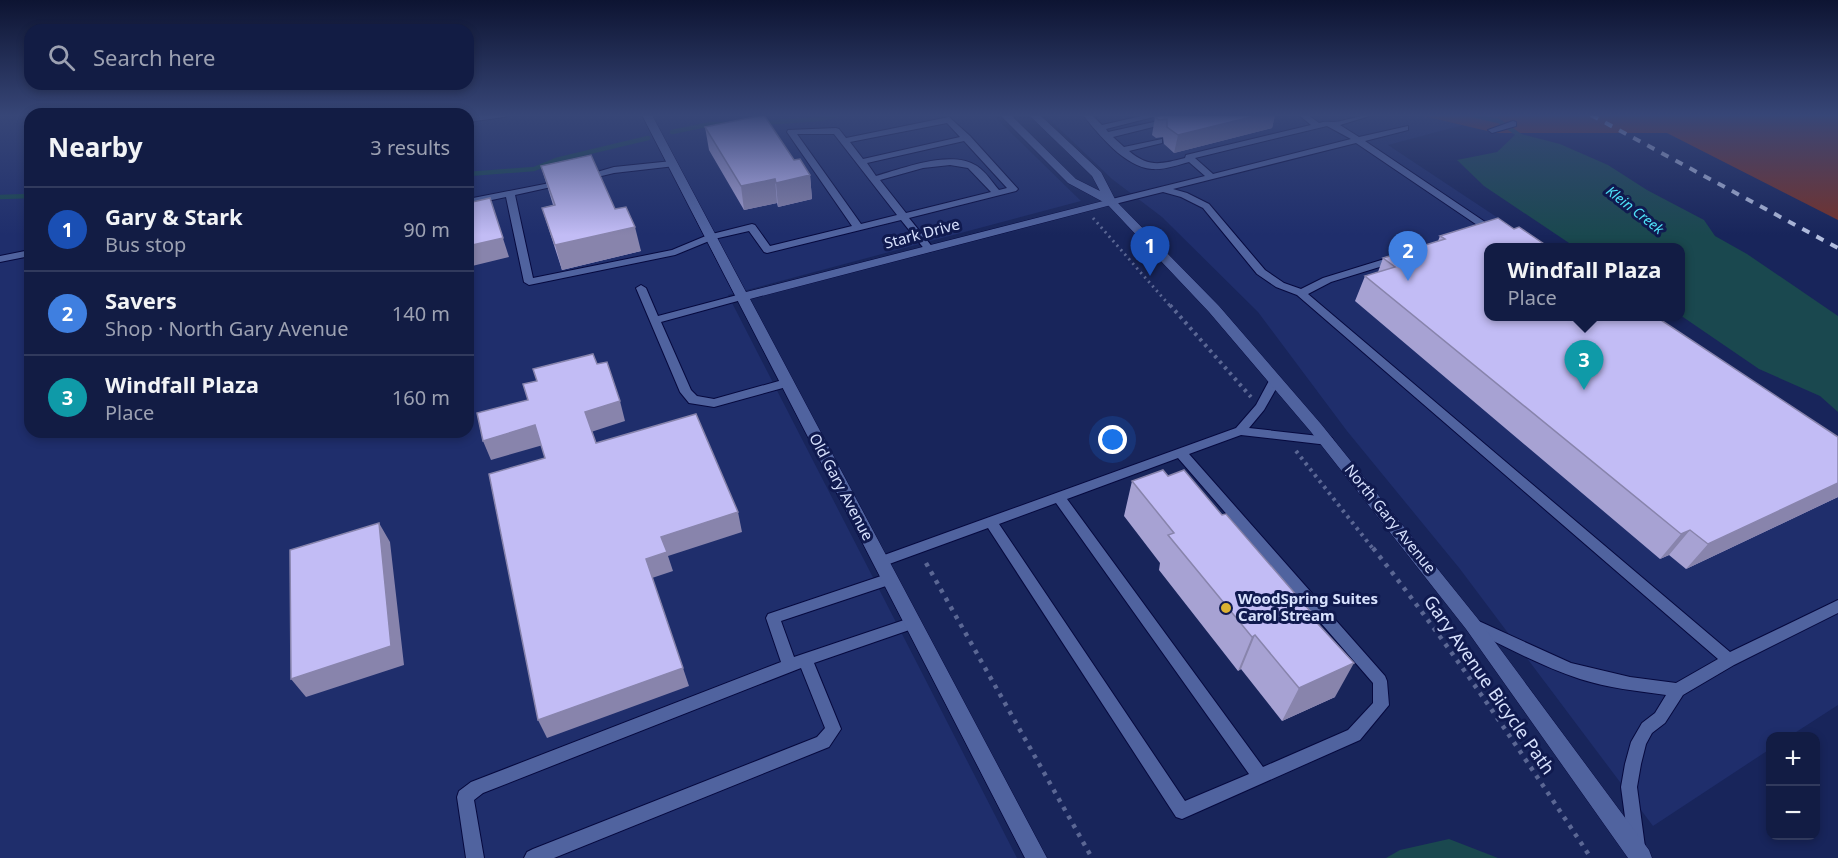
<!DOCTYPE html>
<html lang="en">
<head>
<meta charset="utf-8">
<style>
	body { margin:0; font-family:"Noto Sans",sans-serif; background:#1f294f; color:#f1f3f6 }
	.controls { position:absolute; right:18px; bottom:18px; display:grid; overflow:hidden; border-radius:12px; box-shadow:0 3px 9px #0003 }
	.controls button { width:54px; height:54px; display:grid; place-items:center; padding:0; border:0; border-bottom:2px solid #313a5d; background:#121c44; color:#f1f3f6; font:30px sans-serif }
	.you { position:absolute; left:1113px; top:440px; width:21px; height:21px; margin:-15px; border:4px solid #fff; border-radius:50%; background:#1a73e8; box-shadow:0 0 0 9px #1a73e833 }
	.badge { display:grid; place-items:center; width:39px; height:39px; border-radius:50%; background:#0f766e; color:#fff; font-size:20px; font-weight:700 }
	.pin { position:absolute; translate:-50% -50px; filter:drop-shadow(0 2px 3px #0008) }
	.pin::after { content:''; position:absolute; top:32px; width:21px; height:18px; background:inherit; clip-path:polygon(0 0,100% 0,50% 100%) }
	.popup { position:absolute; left:1484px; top:243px; width:201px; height:78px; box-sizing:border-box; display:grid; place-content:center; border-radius:12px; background:#121c44; filter:drop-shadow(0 2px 4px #0005); font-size:20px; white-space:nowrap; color:#9ca1b2 }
	.popup b { font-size:22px; color:#f1f3f6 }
	.popup::after { content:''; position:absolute; left:50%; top:100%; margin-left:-12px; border:12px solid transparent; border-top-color:#121c44 }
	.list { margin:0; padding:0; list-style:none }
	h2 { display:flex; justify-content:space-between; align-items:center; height:78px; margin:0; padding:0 24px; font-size:26px }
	h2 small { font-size:20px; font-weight:400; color:#9ca1b2 }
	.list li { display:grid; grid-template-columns:39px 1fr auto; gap:18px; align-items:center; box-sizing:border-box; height:84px; padding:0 24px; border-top:2px solid #313a5d }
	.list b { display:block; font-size:22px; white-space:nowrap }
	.list p { margin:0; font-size:20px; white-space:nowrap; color:#9ca1b2 }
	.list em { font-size:20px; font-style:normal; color:#9ca1b2 }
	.icon { flex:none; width:33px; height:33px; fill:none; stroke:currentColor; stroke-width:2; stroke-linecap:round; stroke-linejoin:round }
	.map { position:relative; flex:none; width:1838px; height:858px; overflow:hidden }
	.search { position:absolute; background:#121c44; box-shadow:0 3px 9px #0003; left:24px; top:24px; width:450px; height:66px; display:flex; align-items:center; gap:15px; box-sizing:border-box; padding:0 21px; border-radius:18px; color:#9ca1b2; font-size:22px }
	.panel { position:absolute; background:#121c44; box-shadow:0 3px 9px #0003; left:24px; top:108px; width:450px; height:330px; border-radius:18px }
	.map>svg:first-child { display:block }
</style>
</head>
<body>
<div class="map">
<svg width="1838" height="858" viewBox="0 0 1838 858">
	<rect width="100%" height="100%" fill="#18255b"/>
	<path fill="#1f2e6c" d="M0 115H30V432H468V115H993L1081 201 728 295 1017 858H0Z
		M1045 115H1419L1463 125 1388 145 1542 247 1488 248V316L1838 445V705L1790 736H1770V749L1653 826 1460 569 1347 431 1258 312 1162 217 1112 179Z"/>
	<path fill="#763129" d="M1419 115H1838V220L1667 133H1496Z"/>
	<path fill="#1a484f" d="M1517 133 1560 144 1608 165 1647 190 1704 220 1715 236 1747 254 1838 316V412L1820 396 1759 369 1680 315V248L1575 247 1484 186 1457 160 1497 152Z
		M1449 839 1498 858H1386L1400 850Z"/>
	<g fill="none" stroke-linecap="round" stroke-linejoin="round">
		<path stroke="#1a484f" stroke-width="4.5" d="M1472 115 1499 121 1522 137
			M761 123 820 119 836 115
			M672 132 711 124H727
			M468 174 534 169 556 160 648 138
			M0 197 30 196"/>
		<defs>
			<path id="service" d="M482 115H508L504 117 468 122V116Z
				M1083 115H1092L1102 125 1146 115H1161L1106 129 1108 132 1186 115H1201L1113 137 1124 147 1162 139V143L1129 151C1149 168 1161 164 1185 158L1186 155 1311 125 1299 115H1308L1319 123C1325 121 1328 122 1334 122 1346 121 1358 115 1373 115L1340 125 1359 137 1408 126V130L1365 141 1494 228V232L1483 233 1481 231 1483 229 1356 143 1173 189 1187 193 1209 204 1265 270 1284 283 1301 289 1323 278 1391 257H1399V261L1331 282 1308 294 1730 652 1838 600V613L1734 665 1683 695 1665 723 1652 733 1646 744 1641 764 1637 787 1645 847 1643 853 1637 855 1631 853 1629 847 1621 787 1625 764 1631 742 1642 723 1655 713 1666 695C1637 691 1608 688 1580 679 1541 666 1504 646 1467 628L1465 624 1467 620 1472 618 1571 663 1630 677 1676 683 1718 659 1297 295 1276 287 1257 274 1203 208 1181 197 1163 192 1111 205 1108 204V200L1205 176 1189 162C1178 165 1165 170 1152 169 1125 167 1099 135 1083 115ZM1327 126 1351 139 1213 174 1195 158Z
				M949 117 970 136 1018 189 1016 191 909 218 934 249 929 252 926 251 901 220 767 253 764 252 749 231 714 239 675 255 529 285 524 282 506 197 468 205V199L565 180V184L515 195 533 278 672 250 708 235 752 224 755 225 770 246 852 226 787 132 788 130 836 128 839 129 846 138ZM947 123 960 137 863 159 850 142ZM797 134H834L897 215 861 224ZM964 141 1007 188 999 190C992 182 986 172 977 166 952 149 903 168 876 176L867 163ZM950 165 968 168 991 192 906 213 880 180 923 168Z
				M1513 121 1516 122V126L1492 133 1488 130Z
				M672 161 676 164 675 166 614 173 585 180 580 177 614 167Z
				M30 250V256L0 262V256Z
				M641 285 646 288 658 316 741 294 746 297 745 299 661 322 691 390 697 396 714 399 786 379 790 380 792 383 790 386 714 407 689 403 680 392 636 288Z
				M1275 376 1281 380 1264 410 1249 428 1328 437 1332 438 1334 441 1332 444 1328 445 1241 435 1189 454 1385 676 1387 681 1389 705 1360 740 1182 819 1176 817 988 528 881 567 876 566 874 562 876 558 1236 428 1256 405 1271 377ZM1178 458 1373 683V703L1348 730 1263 767 1067 499ZM1056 503 1249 774 1185 801 999 524Z
				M890 573 895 575 897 579 895 583 781 621 794 657 913 617 918 619 920 623 918 627 814 663 841 729 829 747 554 858H524L527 852 533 849 817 737 825 728 801 668 483 793 474 800 484 858H466L457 797 459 791 471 782 781 662 766 618 768 614Z"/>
			<path id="minor" d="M642 115H652L746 292 1111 199 1117 202 1115 204 750 299 1047 858H1025Z"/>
			<path id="tertiary" d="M1000 115H1011L1076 179 1100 191 1092 176 1029 115H1040L1101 172 1116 201 1219 306 1321 424 1478 619 1649 850 1652 858H1628L1466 629 1311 432 1209 312 1107 204 1068 183Z"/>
		</defs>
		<use href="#service" stroke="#06093e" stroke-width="2"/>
		<use href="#minor" stroke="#06093e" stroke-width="1"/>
		<use href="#tertiary" stroke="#06093e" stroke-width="1"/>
		<path stroke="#5b6794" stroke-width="3" stroke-dasharray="2 4" stroke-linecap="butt" d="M1093 218 1171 307"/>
		<path stroke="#5b6794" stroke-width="4" stroke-dasharray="3 4.5" stroke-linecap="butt" d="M1170 305 1251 397
			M1296 451 1374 550"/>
		<path stroke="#5b6794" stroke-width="4.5" stroke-dasharray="4 6" stroke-linecap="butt" d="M1373 548C1452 648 1521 752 1591 858
			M926 563 1092 858"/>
		<use href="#service" fill="#50639f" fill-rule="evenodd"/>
		<use href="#minor" fill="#50639f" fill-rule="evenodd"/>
		<use href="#tertiary" fill="#50639f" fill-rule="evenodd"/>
		<path stroke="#b3bedf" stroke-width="4" stroke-dasharray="8 8" stroke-linecap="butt" d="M1591 115 1838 248"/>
	</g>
	<path fill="#a7a2d3" d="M1163 115H1275L1272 128 1174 153 1164 144 1163 137 1156 138 1152 135 1155 117Z
		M705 127 794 160 810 175 812 199 778 207 777 203 744 210 709 150Z
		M541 166 615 209 641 251 562 270 542 208 553 205Z
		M1440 236 1838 437V497L1686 569 1669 555 1660 559 1355 301 1365 276 1378 272 1383 258 1438 241Z
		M1168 476 1222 515 1311 612 1310 615 1335 697 1282 721 1241 669 1238 671 1159 570 1160 563 1124 516 1132 481Z"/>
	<path fill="#8884ac" d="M1259 115H1275L1272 128 1174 153 1178 135Z
		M810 175 812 199 778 207 776 183Z
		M775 179 777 203 744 210 741 186Z
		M490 198 509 257 468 267V246Z
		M635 227 641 251 562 270 555 245Z
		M620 401 625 421 591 432 585 412Z
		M535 425 543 445 491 460 483 441Z
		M1838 483V497L1686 569 1708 544Z
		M738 512 742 532 668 556 673 571 652 578 646 559 661 537Z
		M379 523 390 542 404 665 306 697 291 679Z
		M1690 530 1669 555 1660 559 1681 534Z
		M1255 635 1241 669 1238 671 1252 637Z
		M1354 663 1335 697 1282 721 1299 688Z
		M683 668 689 686 547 738 538 720Z"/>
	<path fill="#c2bcf5" stroke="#8884ac" stroke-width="1.5" d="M764 115 794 160 800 159 810 175 776 183 775 179 741 186 705 127Z
		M1163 115H1259L1178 135 1167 127V119L1159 120 1155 117Z
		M591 155 615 209 626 207 635 227 555 245 542 208 555 205 541 166Z
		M490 198 503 238 468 246V203Z
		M1498 218 1514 229 1519 227 1550 248H1488V316H1655L1838 437V483L1708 544 1690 530 1681 534 1365 276 1395 267 1383 258 1445 239 1440 236Z
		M593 354 597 364 607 362 620 401 585 412 596 443 696 414 738 512 661 537 667 552 646 559 683 668 538 720 489 474 545 458 535 425 483 441 477 413 528 400 523 384 537 381 533 369Z
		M1163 470 1168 476 1184 470 1222 515 1226 514 1311 612 1308 613 1354 663 1299 688 1255 635 1252 637 1168 535 1174 533 1132 481Z
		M379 523 391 646 291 679 290 550Z"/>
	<linearGradient id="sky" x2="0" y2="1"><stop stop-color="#0d1432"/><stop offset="0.49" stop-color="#374677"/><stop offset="1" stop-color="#374677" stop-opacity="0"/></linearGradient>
	<rect width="1838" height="235" fill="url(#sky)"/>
	<circle fill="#dcb233" stroke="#101a4f" stroke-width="2" cx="1226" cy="608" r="6"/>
	<g text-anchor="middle" stroke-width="6" stroke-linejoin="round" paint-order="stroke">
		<g font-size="14" font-style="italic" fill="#4ee1f8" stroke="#101a4f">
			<text transform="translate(1635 210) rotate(38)" y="5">Klein Creek</text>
		</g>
		<g font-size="15" fill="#d7e1fd" stroke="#101a4f">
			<text transform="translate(922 234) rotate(-15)" y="5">Stark Drive</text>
			<text transform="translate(841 487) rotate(62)" y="5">Old Gary Avenue</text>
			<text transform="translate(1390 519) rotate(51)" y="5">North Gary Avenue</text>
		</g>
		<g font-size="15" font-weight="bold" fill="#d7e1fd" stroke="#101a4f" text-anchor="start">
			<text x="1238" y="604">WoodSpring Suites<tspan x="1238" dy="17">Carol Stream</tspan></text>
		</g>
		<g font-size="18" fill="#d7e1fd" stroke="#101a4f">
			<text transform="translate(1489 685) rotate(55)" y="6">Gary Avenue Bicycle Path</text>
		</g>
	</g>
</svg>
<div class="controls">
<button>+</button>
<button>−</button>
</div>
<div class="you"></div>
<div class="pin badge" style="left:1150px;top:276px;background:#1a4fb4">1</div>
<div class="pin badge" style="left:1408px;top:281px;background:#3f7fe0">2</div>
<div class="pin badge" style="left:1584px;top:390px;background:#0f9aa8">3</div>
<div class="popup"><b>Windfall Plaza</b>Place</div>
<div class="search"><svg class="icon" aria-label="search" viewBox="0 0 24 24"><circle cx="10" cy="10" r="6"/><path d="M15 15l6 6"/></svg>Search here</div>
<section class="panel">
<h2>Nearby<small>3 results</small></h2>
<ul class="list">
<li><span class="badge" style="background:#1a4fb4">1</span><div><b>Gary &amp; Stark</b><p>Bus stop</p></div><em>90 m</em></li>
<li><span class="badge" style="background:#3f7fe0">2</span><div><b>Savers</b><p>Shop · North Gary Avenue</p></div><em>140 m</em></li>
<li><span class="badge" style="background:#0f9aa8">3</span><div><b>Windfall Plaza</b><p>Place</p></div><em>160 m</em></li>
</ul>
</section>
</div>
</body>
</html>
